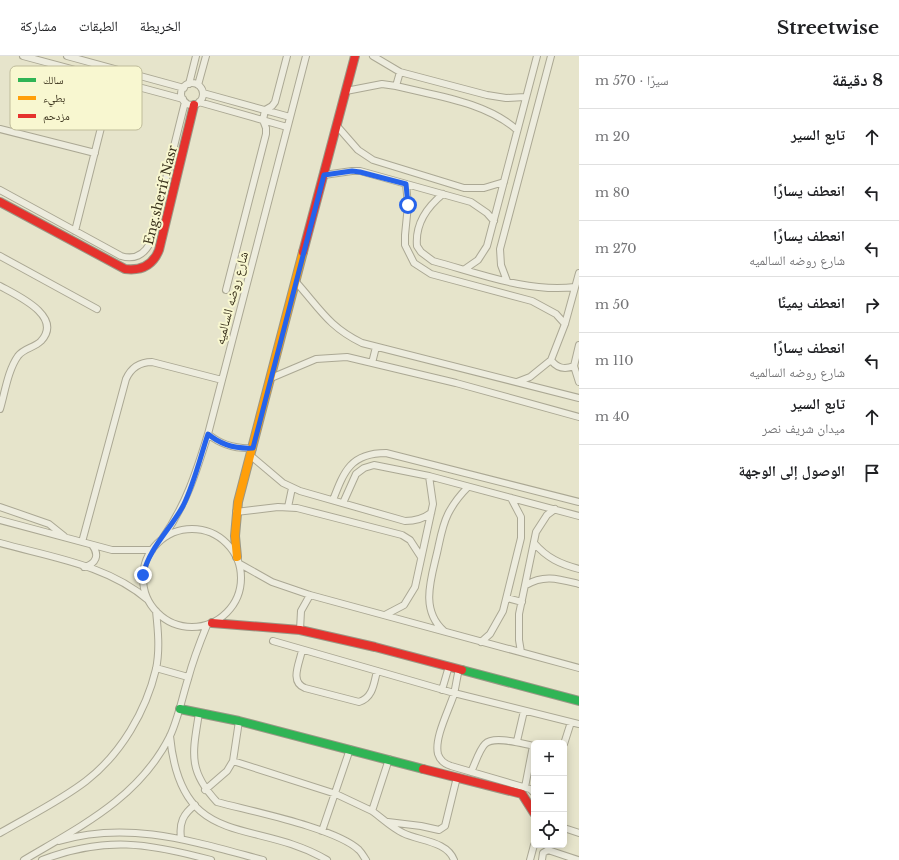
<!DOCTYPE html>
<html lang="ar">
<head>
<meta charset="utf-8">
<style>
	body { margin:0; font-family:"Libre Baskerville","Noto Naskh Arabic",serif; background:#f6f6f6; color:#202124; direction:rtl }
	.controls { position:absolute; right:12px; bottom:12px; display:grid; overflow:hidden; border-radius:6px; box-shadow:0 2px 10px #0003 }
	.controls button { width:36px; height:36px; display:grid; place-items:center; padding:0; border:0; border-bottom:1px solid #e0e0e0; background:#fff; color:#202124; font:20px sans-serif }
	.stop { position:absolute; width:12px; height:12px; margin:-9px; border:3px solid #2563eb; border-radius:50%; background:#fff }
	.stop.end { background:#2563eb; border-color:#fff; box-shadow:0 1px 4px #0008 }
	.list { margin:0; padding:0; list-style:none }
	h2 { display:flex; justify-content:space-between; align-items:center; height:52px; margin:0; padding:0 16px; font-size:17px }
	h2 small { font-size:13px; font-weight:400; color:#757577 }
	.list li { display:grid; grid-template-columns:26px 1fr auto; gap:12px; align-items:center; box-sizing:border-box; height:56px; padding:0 16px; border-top:1px solid #e0e0e0 }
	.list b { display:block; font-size:15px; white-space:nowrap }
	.list p { margin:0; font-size:13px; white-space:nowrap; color:#757577 }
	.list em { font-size:13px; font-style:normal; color:#757577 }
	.icon { flex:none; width:22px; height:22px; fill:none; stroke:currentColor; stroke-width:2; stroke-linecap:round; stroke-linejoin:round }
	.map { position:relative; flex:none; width:579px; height:804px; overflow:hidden; direction:ltr }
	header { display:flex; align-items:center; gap:24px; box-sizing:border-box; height:56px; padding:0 20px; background:#fff; border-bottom:1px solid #e0e0e0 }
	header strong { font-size:19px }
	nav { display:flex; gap:22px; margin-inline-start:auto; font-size:14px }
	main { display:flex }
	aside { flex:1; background:#fff }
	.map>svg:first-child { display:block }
</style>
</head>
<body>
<header>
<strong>Streetwise</strong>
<nav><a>الخريطة</a><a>الطبقات</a><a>مشاركة</a></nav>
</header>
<main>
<aside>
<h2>8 دقيقة<small>سيرًا · 570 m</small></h2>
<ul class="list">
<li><svg class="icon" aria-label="ahead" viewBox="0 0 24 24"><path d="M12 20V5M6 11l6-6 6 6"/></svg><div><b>تابع السير</b></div><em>20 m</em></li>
<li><svg class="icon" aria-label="left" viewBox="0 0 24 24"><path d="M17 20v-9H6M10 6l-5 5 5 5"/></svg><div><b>انعطف يسارًا</b></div><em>80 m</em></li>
<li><svg class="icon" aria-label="left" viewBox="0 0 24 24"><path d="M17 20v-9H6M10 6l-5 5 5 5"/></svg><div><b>انعطف يسارًا</b><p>شارع روضه السالميه</p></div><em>270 m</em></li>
<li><svg class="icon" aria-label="right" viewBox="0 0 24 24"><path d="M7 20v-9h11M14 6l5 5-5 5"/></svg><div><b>انعطف يمينًا</b></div><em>50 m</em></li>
<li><svg class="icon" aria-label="left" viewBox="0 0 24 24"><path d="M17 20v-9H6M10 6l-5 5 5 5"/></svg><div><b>انعطف يسارًا</b><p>شارع روضه السالميه</p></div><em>110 m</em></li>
<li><svg class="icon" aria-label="ahead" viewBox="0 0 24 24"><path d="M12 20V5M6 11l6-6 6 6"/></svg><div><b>تابع السير</b><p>ميدان شريف نصر</p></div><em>40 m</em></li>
<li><svg class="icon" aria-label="arrive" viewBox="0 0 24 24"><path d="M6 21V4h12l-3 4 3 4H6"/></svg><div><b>الوصول إلى الوجهة</b></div></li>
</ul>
</aside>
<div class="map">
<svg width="579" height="804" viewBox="0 0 579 804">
	<rect width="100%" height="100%" fill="#e6e4cb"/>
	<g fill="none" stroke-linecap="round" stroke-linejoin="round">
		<defs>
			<path id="street" d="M23 0 183 43
				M67 0 184 32
				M373 0 400 16 487 39 506 42 525 41
				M181 38a11 11 0 1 1 22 0a11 11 0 1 1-22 0Z
				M189 28 196 0
				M198 29 206 0
				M396 30 400 16
				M346 35 382 28 396 30C436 40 486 46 517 74
				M203 37 290 61
				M199 46 287 71
				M337 70 358 94 373 104 464 132H484L504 126
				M0 73 95 97
				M324 119 352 115H360L471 146 487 157 494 165
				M406 128 408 149 405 179V189L414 207 431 218 532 245 556 258 565 268
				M0 134 121 200C134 204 144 199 150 187L185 46
				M443 138C427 151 415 168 417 190L421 196 433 205C478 217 528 237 575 231
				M75 175 113 24
				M0 200 97 253
				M465 213 478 204 487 190 537 0
				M507 225 501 209 500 193 551 0
				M296 226C320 253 329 271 362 287L579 342
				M0 230C16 239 64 260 41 285 34 292 24 292 18 300 8 314 5 336 0 353
				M226 234 266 78V72L263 64 265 54 272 50 275 46 287 0
				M579 289 574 310 579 326
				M551 304C557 312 564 314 574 310
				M372 307 376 291
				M271 322 316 303 347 301 456 327 579 361
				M517 326 530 321 551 304 565 268 579 217
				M208 378C221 389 236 393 253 392
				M251 400 283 427 300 435 405 465C416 465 423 463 431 457
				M333 444C344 415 351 397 386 397L579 446
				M343 447 356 418 364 412 374 409 429 420 579 460
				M0 451 49 468 64 480
				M288 451 292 432
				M236 456 278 451 297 452 402 479 410 484 421 501
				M0 464 112 494H152
				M143 522a49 49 0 1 1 98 0a49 49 0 1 1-98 0Z
				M162 483C186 449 196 417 208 378L306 0
				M82 486 126 323C131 312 139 306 152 306L222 324
				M0 487C50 501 108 509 148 544
				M534 487C547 502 560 508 579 513
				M240 508 272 526 310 539 579 612
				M84 511C96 508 100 499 92 489
				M526 529C544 518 559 523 579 528
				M507 542 522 546
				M385 559 404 549 415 531 433 448 429 420
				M300 574 301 555 310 539
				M444 575C420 554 431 523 437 497 440 484 442 470 448 458 453 448 460 439 468 431
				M273 585 454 637 579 668
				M481 586 490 578 503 555 521 482V461L511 442
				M302 594C300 606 289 626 305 632L359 646C373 642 374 627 377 615
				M521 596 519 584V558L536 476 547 459 555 453
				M156 612 188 621
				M459 613C457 621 456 629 454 638 449 654 434 682 438 698 440 705 445 708 451 710L530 733 534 737
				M442 634 449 610
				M199 657C193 696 187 714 217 746 250 755 336 772 359 794 362 797 364 801 366 804
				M170 680C181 796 254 761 327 804
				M517 685 524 655
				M564 688 571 666
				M389 703 372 755C382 762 392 772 403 777 419 785 447 785 454 804
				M233 705 336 738 372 755
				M471 716C475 708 479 694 485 688 494 679 523 688 534 690
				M525 731 533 690
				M205 734 227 715 233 705 239 665
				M388 766 421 770 439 774 445 770 457 721
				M564 772 579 777
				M322 775 350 693
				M0 777C29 760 60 745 86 725 121 698 146 655 156 613 160 594 158 574 156 555
				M181 782C179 767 183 758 195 749
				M59 785C129 764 195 786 263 804
				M24 804C81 770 139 742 170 680 178 663 182 642 188 623 193 604 200 586 207 569
				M42 804C105 780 148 787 211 804
				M530 804 534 789
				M542 804 543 797 548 794 578 804"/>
			<path id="fast" d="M462 614 579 645
				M180 653 239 665 423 713"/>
			<path id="slow" d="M237 501 235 480 238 446 303 196"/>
			<path id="jam" d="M0 146 125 213C141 215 153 209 159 194L194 49
				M303 196 355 0
				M212 567 300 574 375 591 462 614
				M423 713 522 738 534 757"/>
		</defs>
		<use href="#street" stroke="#aba894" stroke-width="8"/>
		<use href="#fast" stroke="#9a9785" stroke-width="10"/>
		<use href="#slow" stroke="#9a9785" stroke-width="10"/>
		<use href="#jam" stroke="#9a9785" stroke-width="10"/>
		<use href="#street" stroke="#edecde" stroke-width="6"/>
		<use href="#fast" stroke="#30b455" stroke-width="8"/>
		<use href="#slow" stroke="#ff9f0a" stroke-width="8"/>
		<use href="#jam" stroke="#e5322d" stroke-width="8"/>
	</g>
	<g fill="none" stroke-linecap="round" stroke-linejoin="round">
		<path stroke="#2563eb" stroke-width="5" d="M143 519C149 492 170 474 183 450 194 428 200 402 208 378 221 389 236 393 253 392L324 119 352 115 360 116 406 128 408 149"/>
	</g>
	<g text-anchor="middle" stroke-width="4" stroke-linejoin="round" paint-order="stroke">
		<g font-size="13" fill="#3a321c" stroke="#f8f7d0">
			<text transform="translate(160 139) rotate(-76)" y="5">Eng.sherif Nasr</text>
			<text transform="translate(231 242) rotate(-75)" y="5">شارع روضه السالميه</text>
		</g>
	</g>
	<rect x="10" y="10" width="132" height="64" rx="6" fill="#f8f7d0" stroke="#bfbc9a" stroke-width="1"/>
	<rect x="18" y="22" width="18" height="4" fill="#30b455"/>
	<rect x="18" y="40" width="18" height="4" fill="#ff9f0a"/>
	<rect x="18" y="58" width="18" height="4" fill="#e5322d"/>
	<g font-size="11" fill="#3a321c">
		<text x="43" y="28">سالك</text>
		<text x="43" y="46">بطيء</text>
		<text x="43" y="64">مزدحم</text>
	</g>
</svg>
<div class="controls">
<button>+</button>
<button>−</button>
<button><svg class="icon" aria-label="locate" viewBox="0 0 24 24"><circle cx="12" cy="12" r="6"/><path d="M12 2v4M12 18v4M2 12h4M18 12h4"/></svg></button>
</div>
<div class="stop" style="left:408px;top:149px"></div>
<div class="stop end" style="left:143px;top:519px"></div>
</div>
</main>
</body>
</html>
